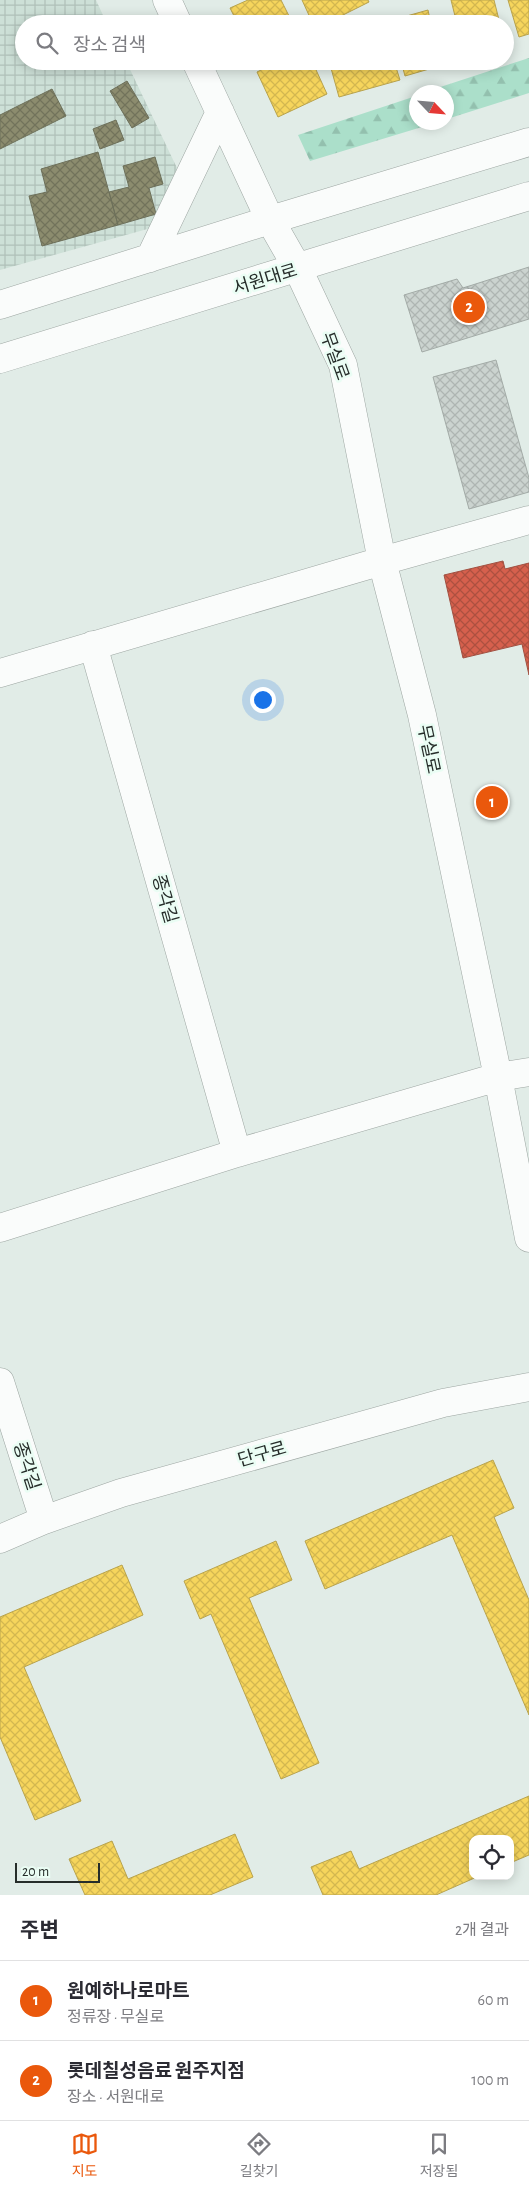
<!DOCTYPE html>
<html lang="ko">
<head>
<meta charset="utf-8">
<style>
	body { margin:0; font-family:"Alegreya Sans","Noto Sans KR",sans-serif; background:#f7f7f7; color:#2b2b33 }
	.controls { position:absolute; right:15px; bottom:15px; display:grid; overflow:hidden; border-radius:10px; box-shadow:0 2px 12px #0003 }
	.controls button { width:45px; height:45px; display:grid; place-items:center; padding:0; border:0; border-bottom:1px solid #e1e1e2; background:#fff; color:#2b2b33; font:25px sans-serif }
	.compass { position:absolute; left:409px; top:85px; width:45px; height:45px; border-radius:50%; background:#fff; box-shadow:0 2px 12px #0003; rotate:116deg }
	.scale { position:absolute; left:15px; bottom:12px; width:85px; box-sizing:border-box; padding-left:5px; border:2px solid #262d2a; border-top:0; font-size:14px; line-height:18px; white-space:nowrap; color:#262d2a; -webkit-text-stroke:4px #eafdf4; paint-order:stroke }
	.you { position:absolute; left:262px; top:699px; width:18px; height:18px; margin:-12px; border:4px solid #fff; border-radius:50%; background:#1a73e8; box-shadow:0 0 0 8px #1a73e833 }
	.badge { display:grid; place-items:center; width:32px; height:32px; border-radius:50%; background:#ea580c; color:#fff; font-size:16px; font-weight:700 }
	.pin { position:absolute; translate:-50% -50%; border:2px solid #fff; box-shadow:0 1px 5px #0006 }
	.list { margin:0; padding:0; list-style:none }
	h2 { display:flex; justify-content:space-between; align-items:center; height:65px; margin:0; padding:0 20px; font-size:21px }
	h2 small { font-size:16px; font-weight:400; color:#7c7c81 }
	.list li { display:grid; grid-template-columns:32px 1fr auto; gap:15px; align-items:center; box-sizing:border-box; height:80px; padding:0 20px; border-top:1px solid #e1e1e2 }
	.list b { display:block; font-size:19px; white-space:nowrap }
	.list p { margin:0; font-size:16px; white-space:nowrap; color:#7c7c81 }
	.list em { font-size:16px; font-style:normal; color:#7c7c81 }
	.icon { flex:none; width:28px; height:28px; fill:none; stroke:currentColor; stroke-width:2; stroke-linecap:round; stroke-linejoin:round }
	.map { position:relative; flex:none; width:529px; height:1895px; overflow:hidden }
	.search { position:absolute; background:#fff; box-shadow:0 2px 12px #0003; left:15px; right:15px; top:15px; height:55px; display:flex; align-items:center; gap:12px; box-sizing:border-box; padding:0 18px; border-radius:28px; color:#7c7c81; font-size:19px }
	.sheet { height:225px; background:#fff }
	nav { display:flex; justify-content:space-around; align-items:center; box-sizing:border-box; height:70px; border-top:1px solid #e1e1e2; background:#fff; font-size:14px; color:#7c7c81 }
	nav a { display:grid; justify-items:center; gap:2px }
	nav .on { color:#ea580c }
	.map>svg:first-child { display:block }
</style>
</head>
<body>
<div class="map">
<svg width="529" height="1895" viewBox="0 0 529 1895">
	<defs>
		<pattern id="industrial-grid" width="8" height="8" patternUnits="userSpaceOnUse" patternTransform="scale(1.25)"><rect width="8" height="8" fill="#cde0d7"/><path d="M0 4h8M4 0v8" fill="none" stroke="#b0c0b9"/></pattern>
		<pattern id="forest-firs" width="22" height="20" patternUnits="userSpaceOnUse" patternTransform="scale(1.25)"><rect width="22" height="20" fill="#abdfca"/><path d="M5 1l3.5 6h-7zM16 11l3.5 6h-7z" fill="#93c0ae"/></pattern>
		<pattern id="homes-cross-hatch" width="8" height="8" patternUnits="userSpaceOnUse" patternTransform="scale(1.25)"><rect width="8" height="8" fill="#f6d55c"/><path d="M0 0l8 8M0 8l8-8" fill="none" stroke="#d3b750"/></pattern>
		<pattern id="shops-cross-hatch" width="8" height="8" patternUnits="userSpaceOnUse" patternTransform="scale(1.25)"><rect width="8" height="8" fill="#d6604d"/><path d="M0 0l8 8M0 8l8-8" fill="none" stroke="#ad5040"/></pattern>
		<pattern id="industry-cross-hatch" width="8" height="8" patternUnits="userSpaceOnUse" patternTransform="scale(1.25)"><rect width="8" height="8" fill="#8c8c6e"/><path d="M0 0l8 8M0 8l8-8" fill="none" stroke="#72735b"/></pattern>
		<pattern id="building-cross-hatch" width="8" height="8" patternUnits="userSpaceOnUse" patternTransform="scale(1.25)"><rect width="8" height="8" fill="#cbd3cf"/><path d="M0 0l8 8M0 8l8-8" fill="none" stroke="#aeb5b2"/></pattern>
	</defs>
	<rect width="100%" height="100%" fill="#e1ece7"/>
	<path fill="url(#industrial-grid)" d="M0 0H96L107 24H24V61H126L177 168 151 228 0 270Z"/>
	<path fill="url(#forest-firs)" d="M529 58V93L447 119 446 92H425Z
		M416 96V122L435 123 310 161 298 135Z"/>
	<path fill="url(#homes-cross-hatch)" stroke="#b8a34d" d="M248 0H281L293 24H238L230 8Z
		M302 0H368L369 2 325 24H313Z
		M451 0H494L500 24H450L449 22 456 20Z
		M508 0H529V34L519 37Z
		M428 10 431 24H390L389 21Z
		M279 61H312L327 94 278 117 257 72Z
		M329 61H394L400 80 339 97Z
		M401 61H442L443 65 405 76Z
		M460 61H484L462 67Z
		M493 1460 514 1508 494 1517 529 1600V1715L452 1535 325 1589 305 1541Z
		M276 1541 292 1580 249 1598 319 1763 281 1779 211 1614 200 1619 184 1581Z
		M122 1565 143 1615 24 1667 81 1801 35 1820 0 1737V1617Z
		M529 1796V1855L510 1863V1839H473V1876H479L436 1895H323L311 1867 351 1851 359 1869Z
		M235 1834 253 1877 210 1895H85L69 1859 112 1841 128 1879Z"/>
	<path fill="url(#shops-cross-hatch)" stroke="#a15142" d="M503 561 505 569 529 563V675L522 644 463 658 444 575Z"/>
	<path fill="url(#industry-cross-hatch)" stroke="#6d705a" d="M127 81 149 118 132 128 110 91Z
		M52 89 66 116 0 149V115Z
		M116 120 124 140 100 149 93 129Z
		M98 152 118 225 42 246 29 196 47 192 41 169Z
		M155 157 163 184 149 188 156 214 118 225 109 192 129 187 123 166Z"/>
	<path fill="url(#building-cross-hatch)" stroke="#a3aba7" d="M529 267V319L422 352 404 295 457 279 463 288Z
		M496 360 529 478V492L469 509 433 377Z"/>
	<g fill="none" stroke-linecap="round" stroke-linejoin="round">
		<defs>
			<path id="minor" d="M167 0 178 24
				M196 61 270 220 298 269 343 365 382 561 422 715 498 1077 529 1238
				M150 258 220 112
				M0 305 270 220 529 142
				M0 359 529 196
				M93 645 237 1153
				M0 673 382 561 529 520
				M0 1228 237 1153 498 1077 529 1072
				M0 1382 44 1520
				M0 1539 44 1520 121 1493 443 1403 529 1387"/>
		</defs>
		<use href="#minor" stroke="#9da6a2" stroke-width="29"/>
		<use href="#minor" stroke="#fafcfb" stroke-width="28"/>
	</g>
	<g text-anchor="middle" stroke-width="5" stroke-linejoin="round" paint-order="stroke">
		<g font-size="18" fill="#262d2a" stroke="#eafdf4">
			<text transform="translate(265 279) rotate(-17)" y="6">서원대로</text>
			<text transform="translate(335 356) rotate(70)" y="6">무실로</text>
			<text transform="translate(429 749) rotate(78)" y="6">무실로</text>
			<text transform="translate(165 899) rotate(74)" y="6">종각길</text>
			<text transform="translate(262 1454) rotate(-16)" y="6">단구로</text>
			<text transform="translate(27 1466) rotate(72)" y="6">종각길</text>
		</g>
	</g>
</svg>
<div class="controls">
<button><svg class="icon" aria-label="locate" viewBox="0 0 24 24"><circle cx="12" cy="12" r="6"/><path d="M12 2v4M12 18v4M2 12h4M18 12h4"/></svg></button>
</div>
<svg class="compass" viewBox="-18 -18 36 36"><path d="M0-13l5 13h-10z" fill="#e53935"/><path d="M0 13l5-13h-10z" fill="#7c7c81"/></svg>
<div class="scale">20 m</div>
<div class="you"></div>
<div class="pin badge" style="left:492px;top:802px">1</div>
<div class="pin badge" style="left:469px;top:307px">2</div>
<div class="search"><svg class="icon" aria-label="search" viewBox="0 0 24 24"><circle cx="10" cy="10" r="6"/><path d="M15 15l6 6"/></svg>장소 검색</div>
</div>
<section class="sheet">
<h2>주변<small>2개 결과</small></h2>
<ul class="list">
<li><span class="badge">1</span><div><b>원예하나로마트</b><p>정류장 · 무실로</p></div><em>60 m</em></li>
<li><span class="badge">2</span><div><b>롯데칠성음료 원주지점</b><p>장소 · 서원대로</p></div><em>100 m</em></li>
</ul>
</section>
<nav>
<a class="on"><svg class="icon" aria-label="map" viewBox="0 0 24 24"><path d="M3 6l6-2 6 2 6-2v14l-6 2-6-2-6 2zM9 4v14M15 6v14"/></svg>지도</a>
<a><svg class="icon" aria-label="directions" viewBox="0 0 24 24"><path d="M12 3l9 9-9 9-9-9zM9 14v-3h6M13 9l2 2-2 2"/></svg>길찾기</a>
<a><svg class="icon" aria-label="saved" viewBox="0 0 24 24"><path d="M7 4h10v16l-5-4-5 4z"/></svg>저장됨</a>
</nav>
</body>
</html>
